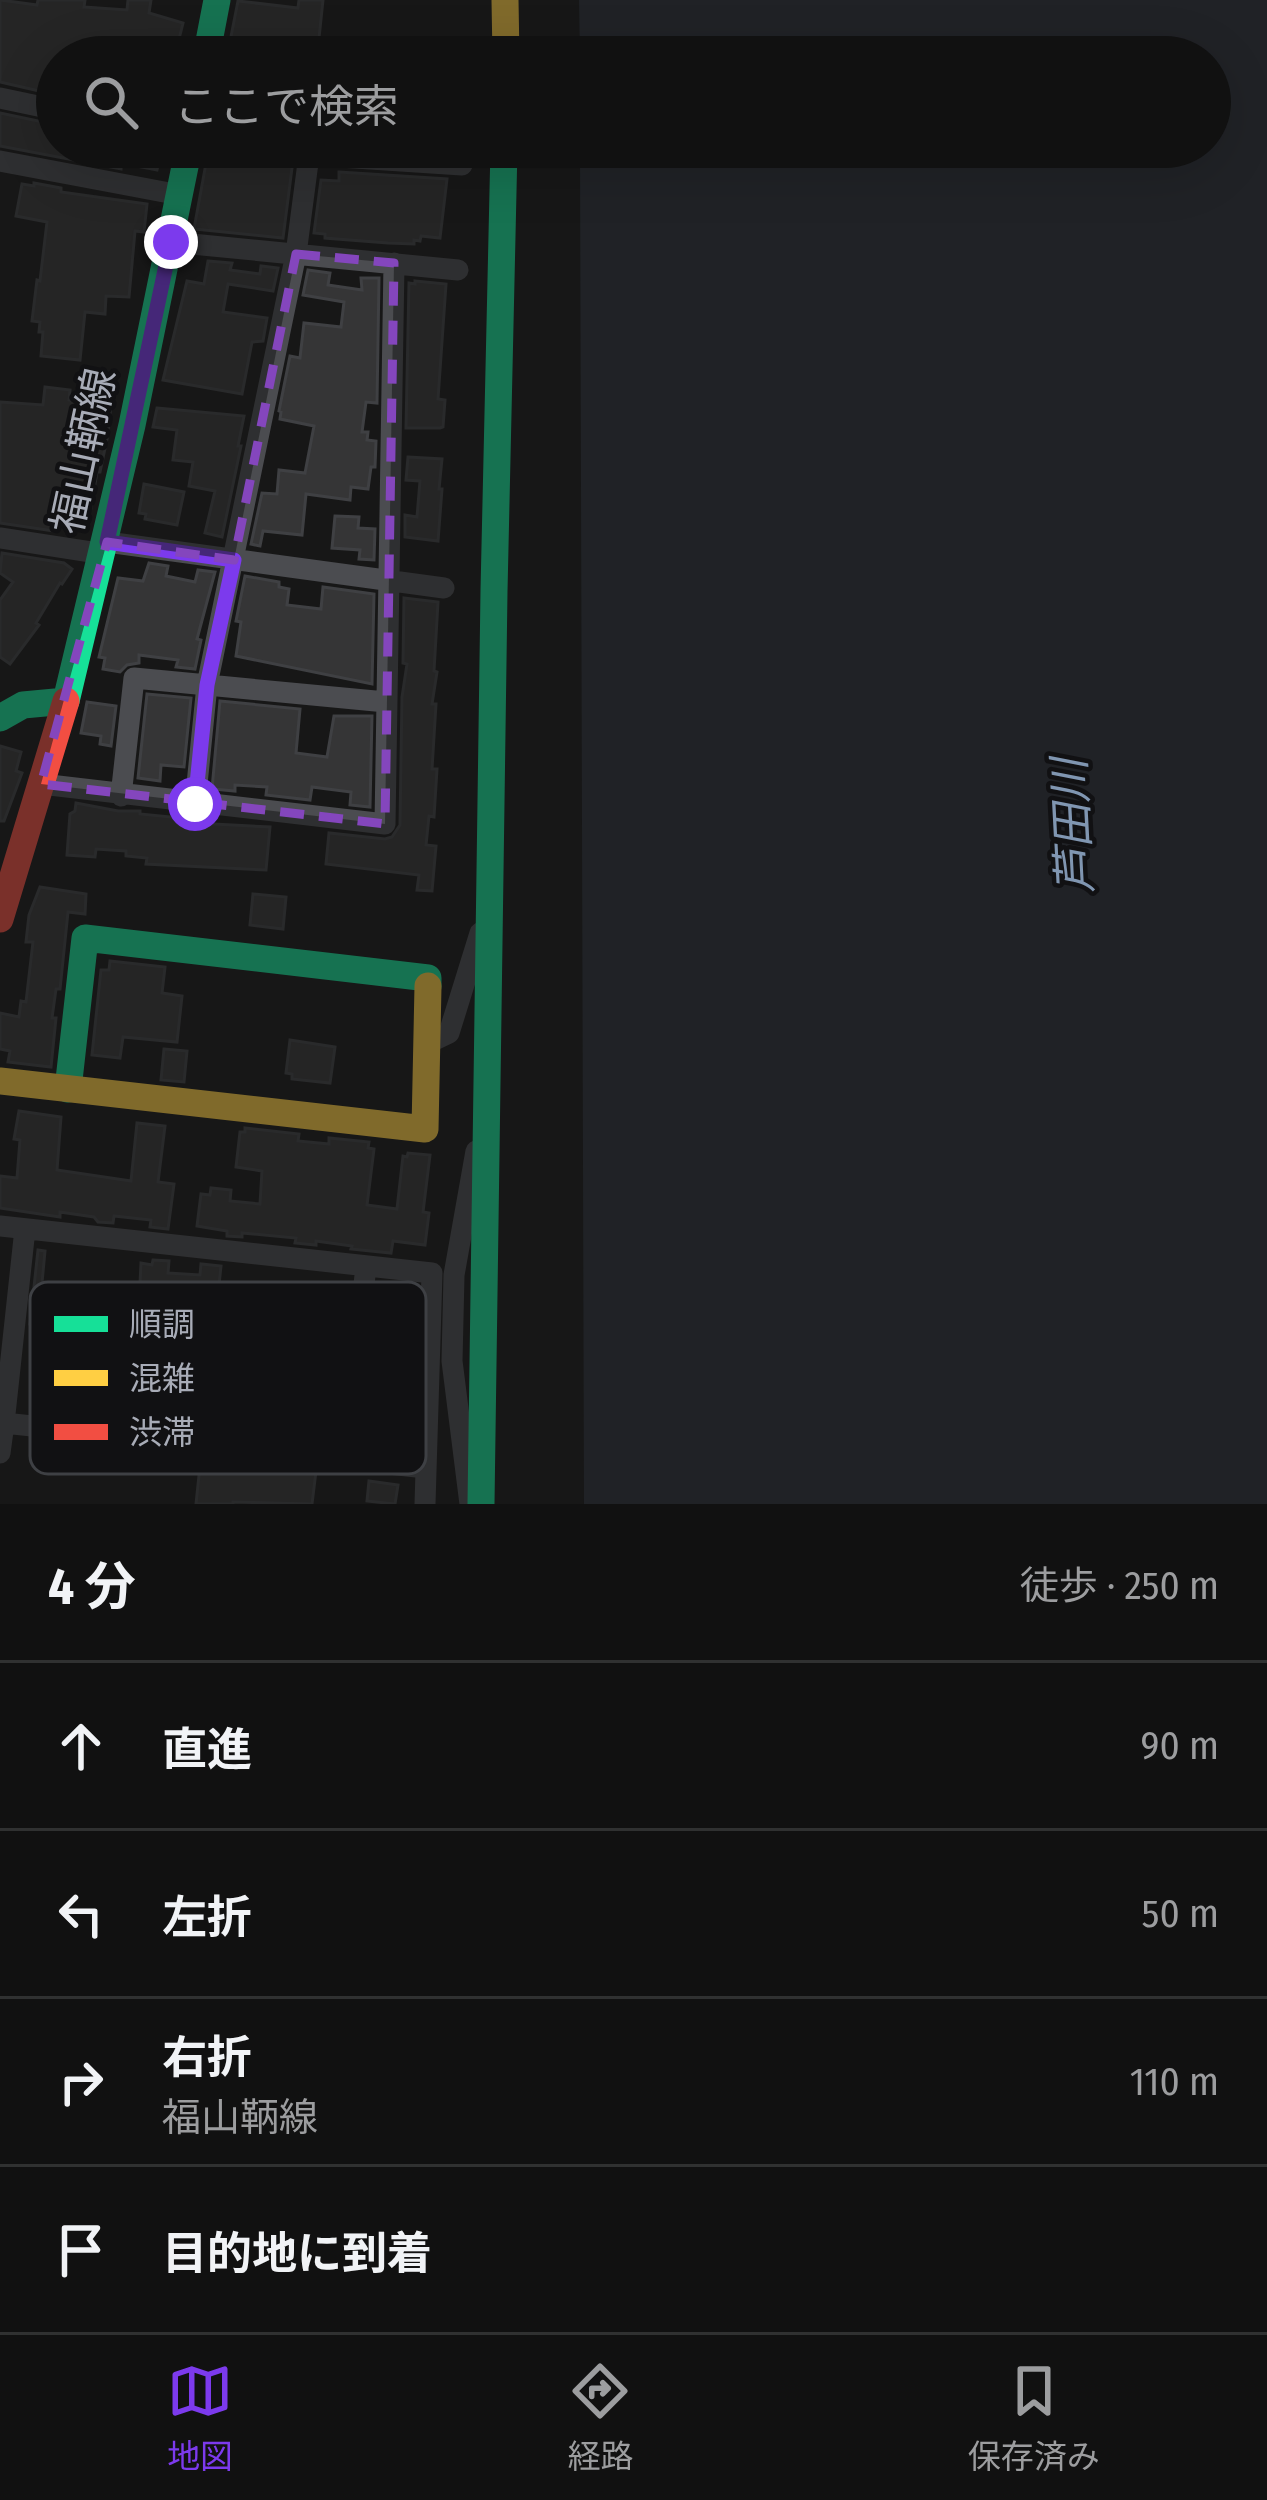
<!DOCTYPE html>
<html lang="ja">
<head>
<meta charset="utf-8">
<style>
	body { margin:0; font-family:"Fira Sans Condensed","Noto Sans JP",sans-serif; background:#1a1a1a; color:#f1f3f6 }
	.stop { position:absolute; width:36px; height:36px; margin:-27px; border:9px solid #7c3aed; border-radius:50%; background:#fff }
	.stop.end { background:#7c3aed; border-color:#fff; box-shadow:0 3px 12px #0008 }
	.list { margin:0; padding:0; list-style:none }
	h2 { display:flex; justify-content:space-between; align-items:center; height:156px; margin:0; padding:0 48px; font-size:51px }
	h2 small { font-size:39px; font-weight:400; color:#9c9d9f }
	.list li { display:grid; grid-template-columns:78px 1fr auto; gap:36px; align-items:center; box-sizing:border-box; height:168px; padding:0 48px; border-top:3px solid #303131 }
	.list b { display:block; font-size:45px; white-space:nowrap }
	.list p { margin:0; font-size:39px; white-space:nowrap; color:#9c9d9f }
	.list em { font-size:39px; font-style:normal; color:#9c9d9f }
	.icon { flex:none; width:66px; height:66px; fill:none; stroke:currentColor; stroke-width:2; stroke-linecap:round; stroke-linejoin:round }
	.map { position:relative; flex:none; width:1267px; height:1504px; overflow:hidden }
	.search { position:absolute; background:#111; box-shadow:0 12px 48px #0002; left:36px; right:36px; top:36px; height:132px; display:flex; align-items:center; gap:30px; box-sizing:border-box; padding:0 42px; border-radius:66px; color:#9c9d9f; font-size:45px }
	.sheet { height:828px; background:#111 }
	nav { display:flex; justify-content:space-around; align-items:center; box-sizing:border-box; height:168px; border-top:3px solid #303131; background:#111; font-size:33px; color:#9c9d9f }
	nav a { display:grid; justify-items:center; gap:6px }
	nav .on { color:#7c3aed }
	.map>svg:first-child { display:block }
</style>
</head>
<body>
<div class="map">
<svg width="1267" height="1504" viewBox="0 0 1267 1504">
	<rect width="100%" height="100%" fill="#171717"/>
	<path fill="#2a3038" d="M579 0H1267V1504H584L580 147H1210V57H580Z"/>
	<path fill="#353536" stroke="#3f4043" stroke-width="3" d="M0 0 37 5 38 0H85L84 7 127 10 128 0H151L149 13 183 23 179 39 175 38 174 45 164 43 163 57H57V95L0 82Z
		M299 0H323L317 57H227L238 1 298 8Z
		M0 113 57 125V147H162L157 170 121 163V169L0 146Z
		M209 147H253L251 156 293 160 283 238 194 229Z
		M339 172 447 179 440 238 421 236 420 241 414 240V244L388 243 325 238V234L314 233 321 180 339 181Z
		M34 183 61 188V192L147 204 144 232 135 231 129 297 106 296 105 314 85 312 80 360 41 356 43 332H39L40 322 32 321 37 280 40 281 47 222 16 216 22 184 34 186Z
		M208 261 232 263 230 270 260 274 261 266 278 268 273 291 228 284 223 312 267 318 263 341 252 342 242 394 163 380 187 281 204 284Z
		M308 270 330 273 328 285 362 290 361 278H379L377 403 366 402 362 432H368L367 440 376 441 375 467H371L368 489 351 487 350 500 306 494 302 535 263 531 260 546 251 544 262 493 277 494 279 470 305 473 314 426 280 419 281 412 279 411 290 356 300 358 304 323 341 327 344 302 303 295Z
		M415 281 446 284 438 399 445 400 443 427 440 428H406L409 283 415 284Z
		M45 387 70 390 69 400 111 405 107 439 100 472H97L91 508 57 506 54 531 0 523V402L43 405Z
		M157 408 244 416 238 446H241L222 537 205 533 215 491 189 486 193 462 173 460 177 430 153 427Z
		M408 457 442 459 439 489H442L438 541 405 537V515L417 517 420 481 406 480Z
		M144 484 184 492 177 525 145 519 146 514 139 513Z
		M335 516 359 517 358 528 375 529 374 560 359 559 360 550 332 548Z
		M2 553 64 563 72 569 62 584 60 583 36 623 39 625 10 664 0 657V600L13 582 0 573Z
		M149 563 168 566 166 576 195 582 198 570 215 572 197 639 201 640 195 669 176 667 178 660 139 655V663L127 665 120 672 103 669 105 658 99 657 118 578 143 581Z
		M245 576 279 582V587L289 589 287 605 321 609 323 587 374 594 372 684 236 656 241 622 236 621Z
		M404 598 438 602 434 671 437 672 432 704H436L432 769H437L434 817 429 816 426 845 436 846 432 891 417 890 419 875 326 864 329 833 385 839 392 837 400 825 402 697 407 664 403 663Z
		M147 694 191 698 184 767 161 765 160 781 138 778Z
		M220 701 300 709 296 753 327 757 334 716H372L370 807 350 805 351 792 312 787 310 800 266 795 267 787 235 785V791L212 789Z
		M87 702 116 706 111 746 100 744 101 736 81 733Z
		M0 746 21 752 16 771 22 773 4 821H0Z
		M76 803 118 811H140V814L181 818V820L195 823 270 827 266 870 146 864 147 858 126 856V851L96 849 95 857 67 855 70 814 75 811Z
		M40 887 86 894 85 914 68 912 60 989H56L52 1018H56L51 1067 8 1062 10 1051 0 1049V1013L19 1017 21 1001 26 1002 33 942H26L29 915Z
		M253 894 286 897 283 929 250 925Z
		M110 961 165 967 162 993 182 996 177 1042 123 1037 120 1058 92 1055 101 970H109Z
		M290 1040 335 1047 330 1083 292 1079V1074L286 1073Z
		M164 1049 187 1051 184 1082 161 1080Z
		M19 1111 61 1117 57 1170 131 1181 137 1123 165 1126 158 1182 174 1184 168 1229 150 1227 151 1220 114 1216 113 1223 98 1222 94 1217 60 1212V1217L0 1208V1176L17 1178 20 1140 14 1139Z
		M245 1128 299 1134 298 1141 329 1144V1138L369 1142 368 1148 374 1149 367 1205 397 1209 403 1156 407 1157 408 1153 430 1155 423 1212 429 1213 425 1245 393 1241 391 1253 351 1249 352 1246 316 1241V1245L295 1243 296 1238 242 1233V1237L227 1236V1231L197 1226 201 1194 210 1195 211 1188 231 1190 230 1201 260 1204 262 1171 236 1167 240 1132H245Z
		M38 1250 45 1251 38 1325 30 1324Z
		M153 1260 169 1261 168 1273 200 1275 201 1264 221 1266 206 1407 191 1404 189 1428 174 1426 175 1422 146 1418 149 1393 179 1396 192 1316 191 1310 139 1304 141 1263 152 1265Z
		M217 1461 316 1471 312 1504 233 1502V1504H196L200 1466 217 1465Z
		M369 1481 398 1485 395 1504 367 1501Z"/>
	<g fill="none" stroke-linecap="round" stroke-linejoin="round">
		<path stroke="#4b4c50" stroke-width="21" d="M0 98 57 110
			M0 161 180 195
			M171 242 458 270
			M0 538 104 554
			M107 542 444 588
			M41 784 385 824 394 263
			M121 796 134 678 386 702
			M195 804 207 685 296 254 309 155 462 165 467 147
			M426 1044 449 1033 480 933 486 929
			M0 1226 432 1273 425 1504
			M4 1423 25 1229
			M0 1453 4 1423 426 1468
			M345 1460 366 1266
			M470 1504 452 1361 454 1275 476 1151"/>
		<path stroke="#16e098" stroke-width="27" d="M206 57 217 0
			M0 718 23 705 66 701 132 425 189 147
			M68 1089 85 938 428 978V986
			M481 1504 494 591 504 147"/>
		<path stroke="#ffcf43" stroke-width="27" d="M505 0 506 57
			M0 1081 425 1129 428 986"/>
		<path stroke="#f24e42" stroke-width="27" d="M0 919 66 701"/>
	</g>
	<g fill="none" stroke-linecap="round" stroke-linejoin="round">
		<path stroke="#7c3aed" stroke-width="15" d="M171 242 107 542 234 560 207 685 195 804"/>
	</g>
	<path d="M0 0H1267V1504H0ZM296 254 394 263 385 824 41 784 107 542 234 560Z" fill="#171717" fill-opacity=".55" fill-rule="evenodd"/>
	<path fill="none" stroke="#8446bd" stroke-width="9" stroke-dasharray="24 15" stroke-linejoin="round" d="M296 254 394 263 385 824 41 784 107 542 234 560Z"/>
	<g text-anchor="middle" stroke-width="9" stroke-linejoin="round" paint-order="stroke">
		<g font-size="42" fill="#a8acb7" stroke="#111113">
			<text transform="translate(83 451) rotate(-78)" y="15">福山鞆線</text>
		</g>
		<g font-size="45" font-style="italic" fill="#8096b1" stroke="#111113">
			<text transform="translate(1072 826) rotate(-93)" y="16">芦田川</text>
		</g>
	</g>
	<rect x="30" y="1282" width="396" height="192" rx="18" fill="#111113" stroke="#3e4044" stroke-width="3"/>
	<rect x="54" y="1316" width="54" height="16" fill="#16e098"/>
	<rect x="54" y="1370" width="54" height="16" fill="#ffcf43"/>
	<rect x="54" y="1424" width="54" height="16" fill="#f24e42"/>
	<g font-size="33" fill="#a8acb7">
		<text x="129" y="1336">順調</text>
		<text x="129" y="1390">混雑</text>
		<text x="129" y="1444">渋滞</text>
	</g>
</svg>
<div class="stop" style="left:195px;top:804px"></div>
<div class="stop end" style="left:171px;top:242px"></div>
<div class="search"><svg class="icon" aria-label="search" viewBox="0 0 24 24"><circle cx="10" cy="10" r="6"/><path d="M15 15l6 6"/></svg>ここで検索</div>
</div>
<section class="sheet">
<h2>4 分<small>徒歩 · 250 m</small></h2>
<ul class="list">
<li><svg class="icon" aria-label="ahead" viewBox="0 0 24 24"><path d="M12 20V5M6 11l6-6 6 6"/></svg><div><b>直進</b></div><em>90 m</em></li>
<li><svg class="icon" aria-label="left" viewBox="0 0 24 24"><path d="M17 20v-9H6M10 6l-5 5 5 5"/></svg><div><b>左折</b></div><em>50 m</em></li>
<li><svg class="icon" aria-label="right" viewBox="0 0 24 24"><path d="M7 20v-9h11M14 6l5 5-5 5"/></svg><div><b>右折</b><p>福山鞆線</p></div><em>110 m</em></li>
<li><svg class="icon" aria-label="arrive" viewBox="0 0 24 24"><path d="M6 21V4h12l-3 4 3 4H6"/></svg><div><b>目的地に到着</b></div></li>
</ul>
</section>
<nav>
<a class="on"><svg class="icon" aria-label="map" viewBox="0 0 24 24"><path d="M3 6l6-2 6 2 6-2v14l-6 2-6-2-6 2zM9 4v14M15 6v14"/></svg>地図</a>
<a><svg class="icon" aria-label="directions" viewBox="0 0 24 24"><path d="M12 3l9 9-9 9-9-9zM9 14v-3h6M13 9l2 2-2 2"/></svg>経路</a>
<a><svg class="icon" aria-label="saved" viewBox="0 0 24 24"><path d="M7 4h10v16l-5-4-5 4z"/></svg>保存済み</a>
</nav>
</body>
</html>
